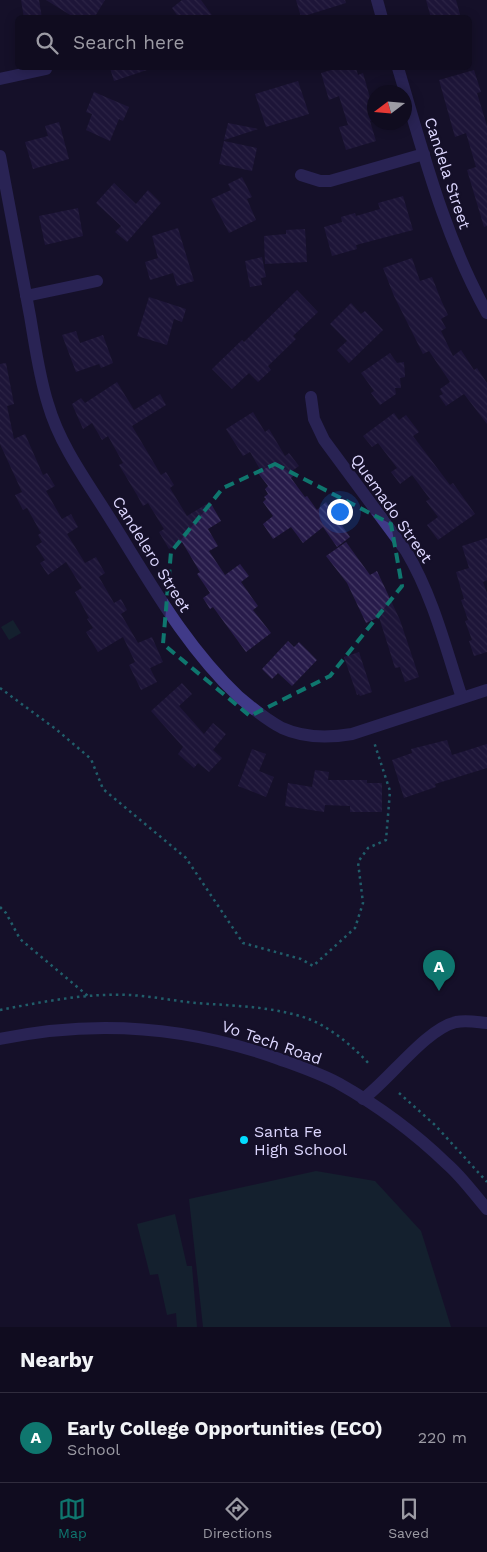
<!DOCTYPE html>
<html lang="en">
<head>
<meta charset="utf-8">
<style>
	body { margin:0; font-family:"Work Sans",sans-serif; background:#1e1a2c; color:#f1f3f6 }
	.compass { position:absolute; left:367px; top:85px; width:45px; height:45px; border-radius:50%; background:#100c1f; box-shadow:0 2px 12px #0003; rotate:254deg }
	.you { position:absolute; left:339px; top:511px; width:18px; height:18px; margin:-12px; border:4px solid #fff; border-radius:50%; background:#1a73e8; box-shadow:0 0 0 8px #1a73e833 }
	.badge { display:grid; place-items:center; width:32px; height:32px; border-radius:50%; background:#0f766e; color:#fff; font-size:16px; font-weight:700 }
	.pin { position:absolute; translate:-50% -41px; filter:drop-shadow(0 1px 2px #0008) }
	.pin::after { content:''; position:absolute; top:26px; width:18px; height:15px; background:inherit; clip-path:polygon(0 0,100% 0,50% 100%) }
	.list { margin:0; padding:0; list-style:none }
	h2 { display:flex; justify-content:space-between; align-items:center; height:65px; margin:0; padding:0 20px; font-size:21px }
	h2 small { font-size:16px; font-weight:400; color:#9c9ba4 }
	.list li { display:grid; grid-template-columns:32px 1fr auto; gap:15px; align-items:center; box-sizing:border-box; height:90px; padding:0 20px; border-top:1px solid #302c3d }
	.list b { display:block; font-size:19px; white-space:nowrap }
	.list p { margin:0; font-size:16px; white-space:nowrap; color:#9c9ba4 }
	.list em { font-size:16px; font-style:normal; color:#9c9ba4 }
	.icon { flex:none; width:28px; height:28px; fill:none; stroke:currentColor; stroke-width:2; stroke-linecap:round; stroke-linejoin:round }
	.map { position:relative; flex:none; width:487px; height:1327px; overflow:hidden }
	.search { position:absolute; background:#100c1f; box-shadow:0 2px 12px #0003; left:15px; right:15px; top:15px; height:55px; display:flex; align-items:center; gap:12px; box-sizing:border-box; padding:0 18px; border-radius:8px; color:#9c9ba4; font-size:19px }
	.sheet { height:155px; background:#100c1f }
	nav { display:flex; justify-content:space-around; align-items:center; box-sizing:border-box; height:70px; border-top:1px solid #302c3d; background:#100c1f; font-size:14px; color:#9c9ba4 }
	nav a { display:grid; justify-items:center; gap:2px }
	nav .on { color:#0f766e }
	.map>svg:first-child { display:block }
</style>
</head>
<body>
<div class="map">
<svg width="487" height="1327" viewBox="0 0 487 1327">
	<defs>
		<pattern id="building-back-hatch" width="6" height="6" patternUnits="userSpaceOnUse" patternTransform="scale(1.25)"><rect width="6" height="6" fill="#271b4a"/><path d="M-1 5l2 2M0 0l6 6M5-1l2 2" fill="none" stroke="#463b65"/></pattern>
	</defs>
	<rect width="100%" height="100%" fill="#151029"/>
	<path fill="#123333" d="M13 620 21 633 9 640 1 627Z
		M316 1171 375 1181 421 1231 451 1327H203L189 1199Z
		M175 1214 187 1266H192L197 1327H177L176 1313 167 1315 158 1274 150 1275 137 1224Z"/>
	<path fill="url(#building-back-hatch)" d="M21 0H39L42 18H24Z
		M46 0H105L94 18H75Z
		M182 0H201L214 18H179L172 8Z
		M296 0H345L346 3 301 17Z
		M426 0H456L461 18H431Z
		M110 68H147V70L114 81Z
		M338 68H356L358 75 363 73 374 112V120L370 121 376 141 346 150 339 127 348 125 339 96 329 100 321 73Z
		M474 70 481 92 477 93 487 126V226L484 227 467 170 476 167 466 133 455 137 439 80Z
		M298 81 309 114 266 127 255 94Z
		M94 92 129 107 123 121 119 119 110 141 86 130 92 114 86 112Z
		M59 122 69 159 33 169 25 142 48 136 45 126Z
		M228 123 258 129 224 140Z
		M224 141 257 148 252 171 219 164Z
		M242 177 252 197 247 199 256 220 229 233 211 199 231 190 228 184Z
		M114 183 136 204 148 190 161 203 127 242 115 232 121 226 96 203Z
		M403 196 413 230 356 245 357 249 332 256 324 227 342 222 341 217 355 213 356 216 380 209 378 203Z
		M78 208 83 236 45 245 39 216Z
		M178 228 194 281 177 286 173 273 150 280 145 262 158 258 152 236Z
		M305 229 307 262 265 264 264 236 286 234V230Z
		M262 257 266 277 261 278 262 285 250 287 245 261Z
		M412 258 420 281 432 277 441 300 448 315 441 319 446 328 441 331 453 356 461 350 474 370 477 368 487 383V424L464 394 446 406 439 396 443 394 440 389 450 382 429 351 423 354 394 296 383 268Z
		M297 290 318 312 293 336 296 339 268 366 271 370 258 382 249 373 232 389 212 369 242 340 244 342Z
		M149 297 186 309 182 322 174 319 167 345 137 336Z
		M351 303 361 314 365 311 383 330 349 363 337 350 347 341 330 324Z
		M76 331 80 343 103 335 113 363 101 368 99 364 76 372 62 335Z
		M390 353 397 363 404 362 405 377 400 378 401 388H395L396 394 380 405 371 393 374 391 361 373Z
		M6 363 14 404 7 406 14 439 25 434 43 475 47 473 55 486 46 491 62 519 71 514 78 527 67 534 85 563 96 557 105 573 99 577 114 603 121 599 127 610 121 614 138 643 152 637 163 662 150 668 157 682 141 690 129 665 135 662 123 637 98 652 86 632 93 628 87 619 89 618 75 592 82 588 66 562 48 575 40 563 45 560 36 546 42 542 38 535 41 533 27 508 23 510 15 495 22 492 0 444V364Z
		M117 382 134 410 160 394 166 405 132 426 161 475 166 472 174 485 170 488 187 516 210 502 221 521 208 529 218 546 209 551 225 575 240 564 249 576 241 582 258 606 253 610 271 633 246 652 213 607 210 609 203 598 210 593 197 574 200 572 182 542 169 549 159 532 164 529 148 503 143 506 137 495 119 465 123 463 108 436 102 440 92 423 83 429 72 404 81 398 85 403Z
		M253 412 265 432 269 429 285 456 289 453 299 466 292 471 294 475 291 478 305 497 307 496 317 510 326 502 350 537 337 547 323 527 303 543 291 527 273 539 263 524 273 516 263 502 266 499 264 497 268 494 265 489 268 486 258 473 261 471 250 452 243 456 226 429Z
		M394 413 399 420 406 415 419 432 413 436 450 485 453 483 475 514 438 540 427 525 438 517 426 501 430 499 412 475 400 484 391 472 397 468 378 443 372 447 363 436Z
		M487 538V580L483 582 487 593V652L474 656 469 641 472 640 465 621 468 620 461 600 464 599 456 572 469 568 462 546Z
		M346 542 370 575 377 571 400 620 419 677 405 682 400 667 395 668 379 617 366 623 347 583 326 556Z
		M288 641 294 647 299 642 317 660 292 686 278 673 272 679 262 669Z
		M359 652 372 692 360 696 359 694 357 695 344 657Z
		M182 683 192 694 179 706 204 734 213 723 226 734 213 750 222 758 209 772 198 763 194 768 178 754 183 747 151 711Z
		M447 740 452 755 487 744V768L435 784 436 787 404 798 392 760 412 753 411 749Z
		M252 749 266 754 259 771 274 777 266 797 238 786Z
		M315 770 329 772 328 780H367V783H382V812H350V806L325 805 324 812 285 806 288 783 312 787Z"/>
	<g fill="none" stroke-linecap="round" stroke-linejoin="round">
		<path stroke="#2ebcb9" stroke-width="2.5" stroke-dasharray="2.5 4" stroke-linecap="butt" d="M0 688 57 730 91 759 103 789 186 858 243 943 301 959 313 966 355 928 363 903 358 862 368 848 386 840 390 791 374 742
			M0 907 6 913 20 939 88 996
			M0 1010C42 1002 85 993 129 995 151 996 174 1001 197 1003 234 1006 270 1006 306 1018 329 1026 354 1047 370 1065
			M399 1093 435 1125 487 1182"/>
		<path stroke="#403a88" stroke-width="12" d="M377 0 382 18
			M398 68C423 151 444 236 487 313
			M0 79 46 69
			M0 156C10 209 20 262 30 316 35 345 39 376 48 404 60 446 88 483 111 520 150 582 185 646 239 697 252 708 266 720 282 728 304 738 329 738 352 734L487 690
			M301 175 320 181H330L424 154
			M26 296 97 281
			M311 397 314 419 324 440 406 551C433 596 446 649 462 698
			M0 1039C95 1019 187 1026 279 1059 298 1066 319 1073 338 1083 377 1105 415 1133 447 1164 462 1177 474 1194 487 1209
			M363 1099C390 1079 426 1029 456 1022 467 1020 476 1022 487 1023"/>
	</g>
	<path d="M0 0H487V1327H0ZM275 464 391 524 402 586 330 676 250 716 163 644 171 552 223 488Z" fill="#151029" fill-opacity=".55" fill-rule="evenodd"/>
	<path fill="none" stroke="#0f766e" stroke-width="4" stroke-dasharray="10 6" stroke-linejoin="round" d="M275 464 391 524 402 586 330 676 250 716 163 644 171 552 223 488Z"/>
	<circle fill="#03dcff" stroke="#151029" stroke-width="2" cx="244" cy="1140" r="5"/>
	<g text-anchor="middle" stroke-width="4.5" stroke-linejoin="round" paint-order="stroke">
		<g font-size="16" fill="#ddd7ff" stroke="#151029">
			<text transform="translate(448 173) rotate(72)" y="6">Candela Street</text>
			<text transform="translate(392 508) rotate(55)" y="6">Quemado Street</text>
			<text transform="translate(152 554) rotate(58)" y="6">Candelero Street</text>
			<text transform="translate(272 1042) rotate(19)" y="6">Vo Tech Road</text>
		</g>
		<g font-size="16" fill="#ddd7ff" stroke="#151029" text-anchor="start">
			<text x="254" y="1137">Santa Fe<tspan x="254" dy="18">High School</tspan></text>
		</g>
	</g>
</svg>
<svg class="compass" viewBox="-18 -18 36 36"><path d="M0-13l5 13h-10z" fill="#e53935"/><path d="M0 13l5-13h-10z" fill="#9c9ba4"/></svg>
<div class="you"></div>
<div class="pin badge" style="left:439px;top:991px">A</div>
<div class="search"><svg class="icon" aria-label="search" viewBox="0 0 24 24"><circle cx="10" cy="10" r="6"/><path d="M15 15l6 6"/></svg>Search here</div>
</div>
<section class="sheet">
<h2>Nearby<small></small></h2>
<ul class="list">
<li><span class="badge">A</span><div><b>Early College Opportunities (ECO)</b><p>School</p></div><em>220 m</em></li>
</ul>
</section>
<nav>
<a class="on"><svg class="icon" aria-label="map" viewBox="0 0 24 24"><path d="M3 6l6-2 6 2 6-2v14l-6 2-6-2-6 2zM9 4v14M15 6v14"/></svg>Map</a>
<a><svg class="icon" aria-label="directions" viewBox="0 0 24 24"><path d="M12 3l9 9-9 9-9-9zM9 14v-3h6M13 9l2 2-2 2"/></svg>Directions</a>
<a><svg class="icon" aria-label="saved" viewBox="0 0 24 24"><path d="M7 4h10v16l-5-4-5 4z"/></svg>Saved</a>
</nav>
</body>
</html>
